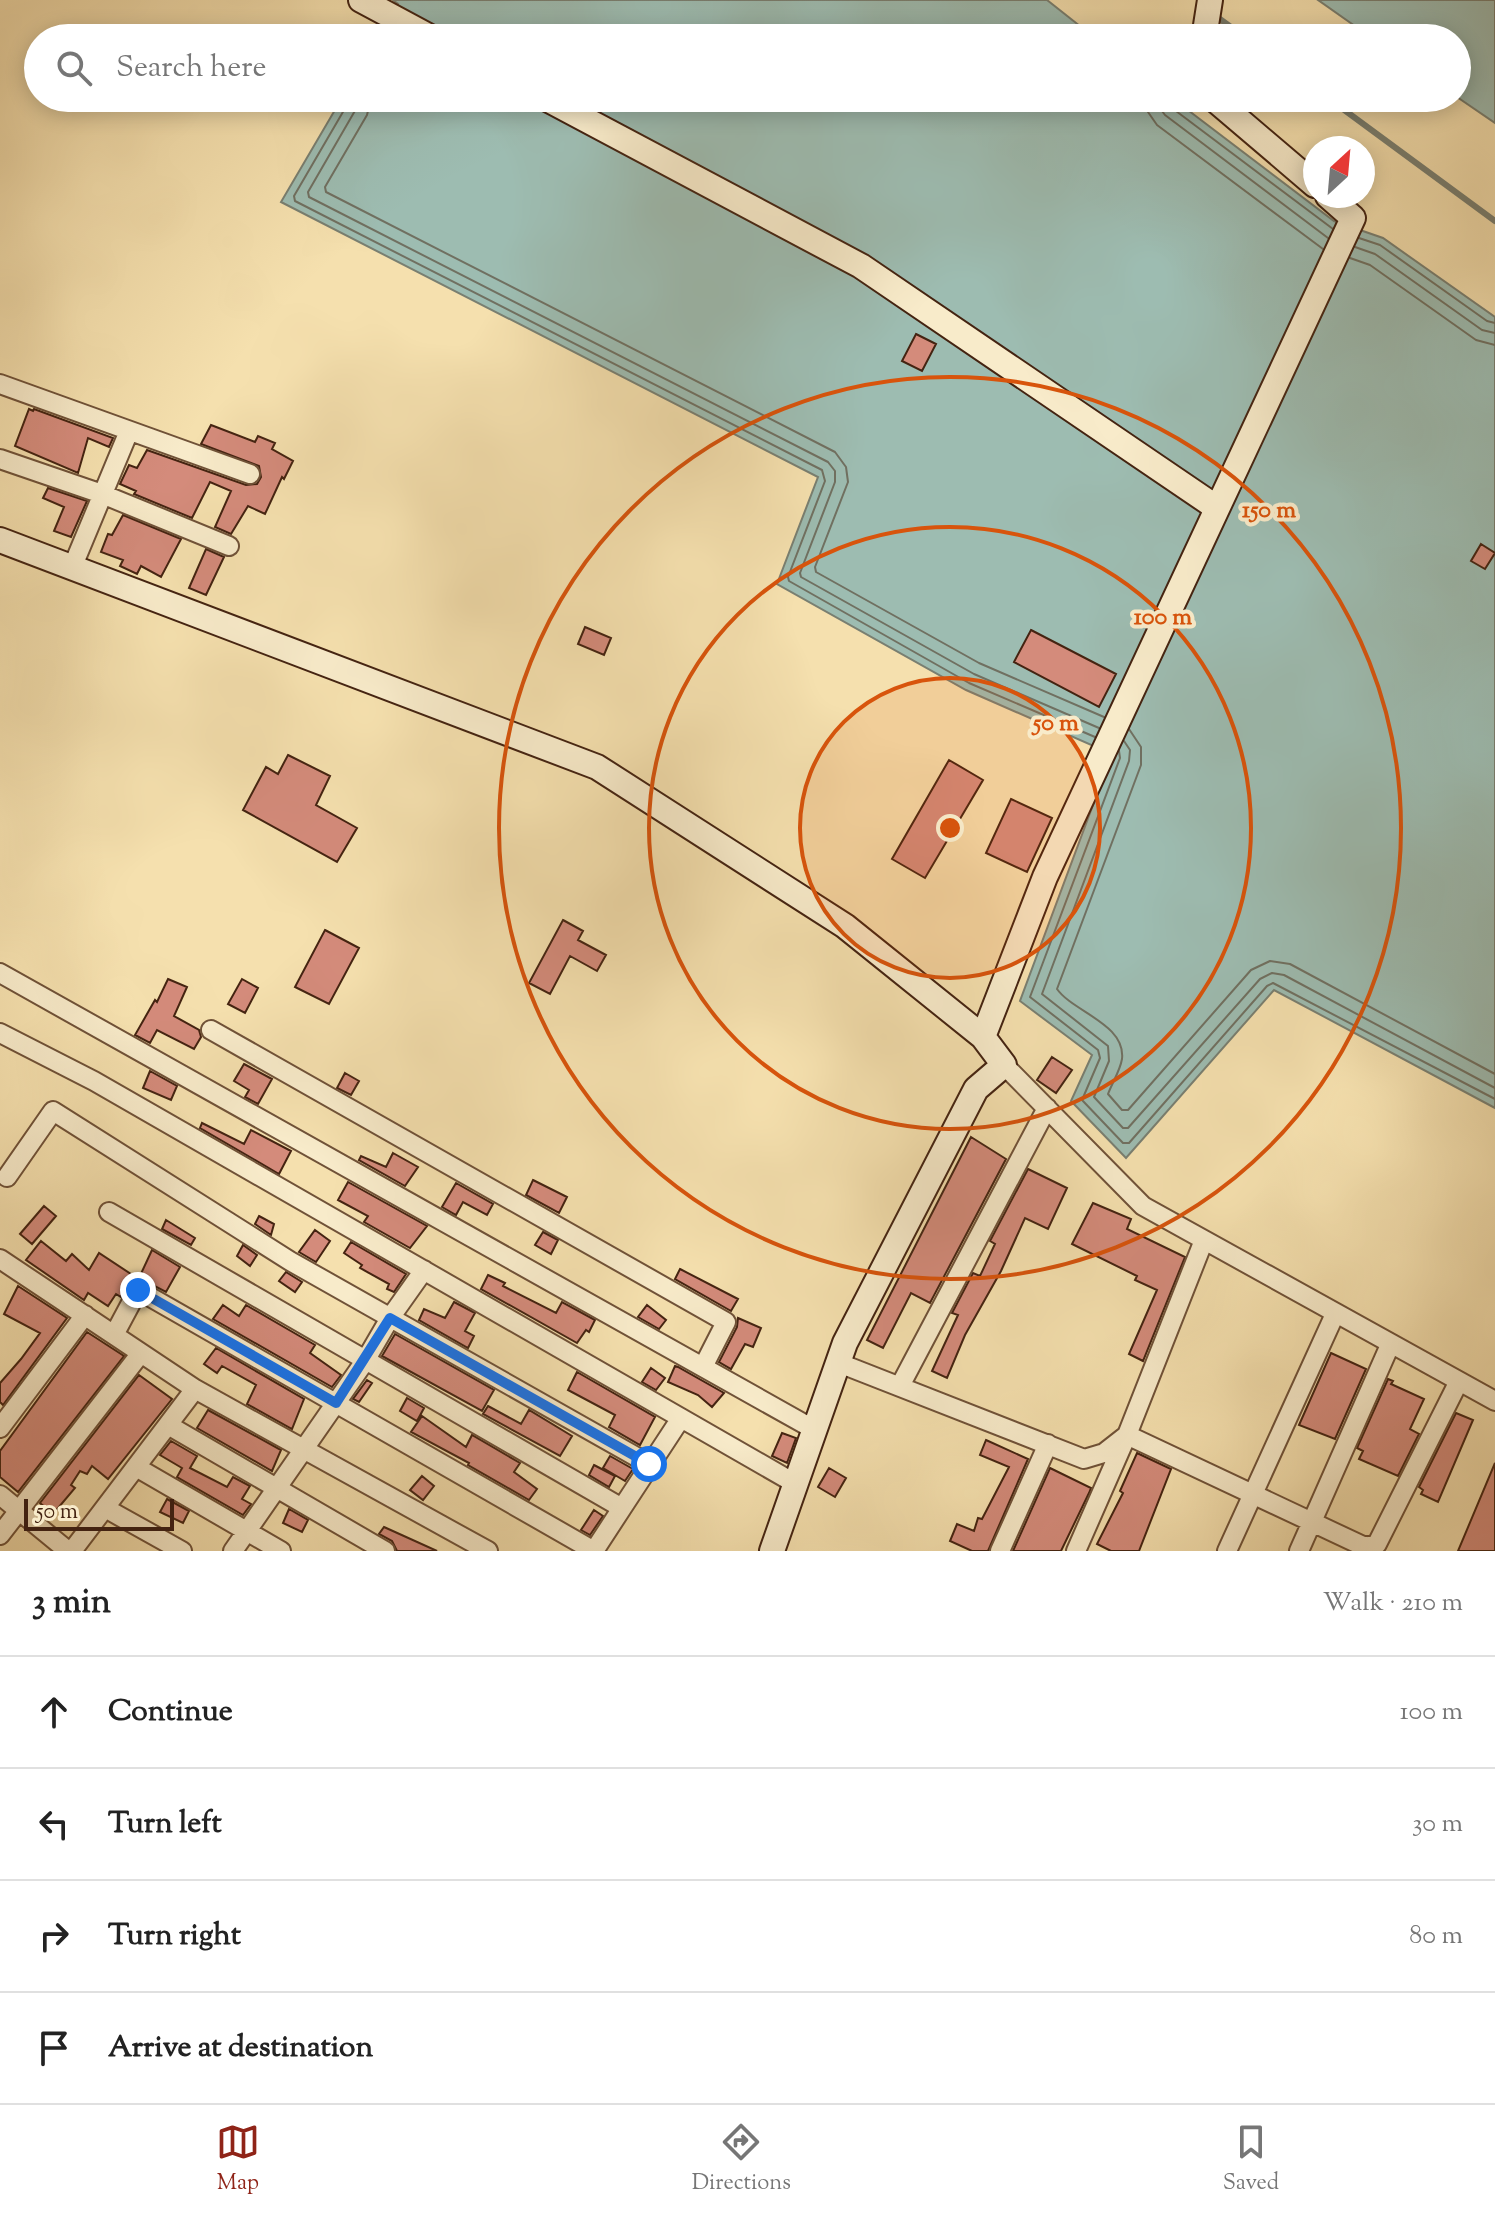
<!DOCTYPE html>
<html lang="en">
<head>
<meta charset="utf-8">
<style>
	body { margin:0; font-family:"Sorts Mill Goudy",serif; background:#f2f2f2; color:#222 }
	.compass { position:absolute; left:1303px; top:136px; width:72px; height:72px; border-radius:50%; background:#fff; box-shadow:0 4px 20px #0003; rotate:26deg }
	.scale { position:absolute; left:24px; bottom:20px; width:150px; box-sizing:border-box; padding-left:8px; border:4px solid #442311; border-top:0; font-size:22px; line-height:28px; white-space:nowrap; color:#442311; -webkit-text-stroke:6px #f8ebca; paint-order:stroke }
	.stop { position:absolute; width:24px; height:24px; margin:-18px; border:6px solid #1a73e8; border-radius:50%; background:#fff }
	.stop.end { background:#1a73e8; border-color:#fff; box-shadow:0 2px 8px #0008 }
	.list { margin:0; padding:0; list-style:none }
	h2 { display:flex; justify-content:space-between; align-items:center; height:104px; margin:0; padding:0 32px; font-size:34px }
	h2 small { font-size:26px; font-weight:400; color:#767676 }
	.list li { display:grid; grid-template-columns:52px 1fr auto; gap:24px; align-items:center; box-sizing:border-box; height:112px; padding:0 32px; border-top:2px solid #e0e0e0 }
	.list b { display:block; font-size:30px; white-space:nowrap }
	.list em { font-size:26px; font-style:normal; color:#767676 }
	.icon { flex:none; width:44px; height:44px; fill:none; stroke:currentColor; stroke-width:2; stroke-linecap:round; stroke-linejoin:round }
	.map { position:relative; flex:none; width:1495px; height:1551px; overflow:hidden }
	.search { position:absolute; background:#fff; box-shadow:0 4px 20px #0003; left:24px; right:24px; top:24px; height:88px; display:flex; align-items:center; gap:20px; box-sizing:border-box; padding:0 28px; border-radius:44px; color:#767676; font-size:30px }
	.sheet { height:552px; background:#fff }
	nav { display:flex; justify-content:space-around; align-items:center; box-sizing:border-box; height:112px; border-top:2px solid #e0e0e0; background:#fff; font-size:22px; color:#767676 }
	nav a { display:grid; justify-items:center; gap:4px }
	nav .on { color:#8f2418 }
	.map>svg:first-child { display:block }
</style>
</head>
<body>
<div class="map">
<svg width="1495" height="1551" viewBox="0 0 1495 1551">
	<rect width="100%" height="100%" fill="#f5e0ae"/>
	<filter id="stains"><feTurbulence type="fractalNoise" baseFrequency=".0025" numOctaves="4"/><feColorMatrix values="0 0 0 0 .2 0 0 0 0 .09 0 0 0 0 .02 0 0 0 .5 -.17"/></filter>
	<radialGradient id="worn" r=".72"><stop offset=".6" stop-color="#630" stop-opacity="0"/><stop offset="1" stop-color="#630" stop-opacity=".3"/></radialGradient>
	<path fill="#9dbcb1" stroke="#797f71" stroke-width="2" d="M393 0H1047L1095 38H377L398 4Z
		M1318 0H1495V123L1457 97V38H1372Z
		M342 98H1172L1334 221 1383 238 1495 317V1108L1274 990 1126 1158 1071 1101 1092 1055 1020 1001 1112 754 966 690 777 584 818 477 281 202Z"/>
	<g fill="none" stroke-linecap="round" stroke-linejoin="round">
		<path stroke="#707061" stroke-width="2" d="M349 98 347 105 294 196 295 201 822 470 825 481 788 577 789 581 969 683 1095 737
			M359 98 356 109 308 192 309 197 828 462 835 471V482L800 573 801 577 974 674 1099 728
			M371 98 367 115 325 187 326 192 835 452 846 467 848 482 815 567 816 572 979 663 1104 717
			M1146 98 1148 112 1157 125 1323 249
			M1158 98 1159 107 1165 115 1328 238
			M1168 98 1172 108 1333 229
			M1359 238 1380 245 1487 321 1495 323
			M1355 247 1375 254 1482 330 1495 333
			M1350 258 1370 265 1476 340 1495 345
			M1129 729 1141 747V765L1057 989C1073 1012 1126 1024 1122 1059 1120 1071 1112 1083 1108 1094L1122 1110H1128L1251 970 1270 961 1290 964 1495 1074
			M1124 741 1130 750 1129 761 1042 994 1108 1046 1109 1061 1094 1097 1123 1128H1128L1260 979 1272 973 1284 975 1495 1088
			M1119 751 1120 758 1030 997 1098 1050 1100 1058 1082 1100 1123 1143H1129L1267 986 1273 983 1495 1099"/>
		<path stroke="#797f71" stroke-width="6" d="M1213 14 1246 38
			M1328 98 1495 221"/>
	</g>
	<path fill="#d48b7b" stroke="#442311" stroke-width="2" d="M916 334 936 344 922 371 902 361Z
		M29 409 33 411 34 409 113 438 109 447 88 438 78 473 15 446Z
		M211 425 255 442 258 436 275 443 272 449 293 461 284 479 282 477 265 514 248 506 231 534 215 527 231 491 210 482 192 518 134 494 136 491 120 484 129 465 137 468 147 450 246 485 257 484 261 477 259 466 201 444Z
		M48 488 87 501 71 537 54 531 64 507 43 498Z
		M123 515 181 539 161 577 141 566 137 574 120 566 123 560 101 552 108 534 112 535Z
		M1481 544 1495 553 1485 569 1471 561Z
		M206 549 224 557 206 595 189 588Z
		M585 627 611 638 604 655 578 644Z
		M1031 630 1116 674 1099 707 1014 662Z
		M288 755 330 776 316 805 357 828 337 862 243 810 266 767 278 774Z
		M949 760 983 780 925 878 892 859Z
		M1011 799 1052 818 1027 872 986 853Z
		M563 920 583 931 578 940 606 955 597 971 570 956 550 994 529 983Z
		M325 930 359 948 329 1004 295 987Z
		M168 979 187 987 174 1016 199 1030 201 1037 194 1049 157 1030 150 1043 135 1035 155 1000 157 1002Z
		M242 979 258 988 245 1013 228 1004Z
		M1052 1057 1072 1070 1056 1093 1037 1080Z
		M244 1064 272 1079 258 1104 245 1097 249 1090 234 1081Z
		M150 1071 177 1086 171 1100 143 1088Z
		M345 1073 359 1081 351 1095 337 1088Z
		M202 1123 244 1144 251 1130 291 1151 279 1174 200 1128Z
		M971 1137 1006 1159 930 1303 911 1293 883 1348 867 1340Z
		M393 1153 418 1167 405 1186 359 1160 361 1156 386 1167Z
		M1028 1169 1067 1188 1048 1229 1025 1218 1001 1271 965 1335 947 1378 932 1371 958 1315 952 1313 973 1273 980 1276 995 1244 990 1241Z
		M533 1180 567 1197 559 1213 526 1195Z
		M348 1182 427 1226 410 1248 364 1222 368 1216 338 1200Z
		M456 1183 493 1204 487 1215 463 1202 456 1215 442 1207Z
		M1093 1203 1131 1219 1127 1229 1185 1257 1143 1361 1129 1354 1157 1290 1135 1280 1137 1276 1072 1244Z
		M44 1206 56 1216 32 1244 20 1234Z
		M259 1216 274 1224 271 1235 255 1224Z
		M166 1220 195 1238 191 1245 162 1229Z
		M315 1230 330 1241 316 1262 299 1252Z
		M543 1232 558 1240 551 1254 535 1245Z
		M41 1241 66 1261 72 1254 89 1270 99 1253 137 1278 128 1284 121 1297 116 1294 108 1306 88 1293 84 1300 26 1260Z
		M351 1242 406 1274 394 1292 387 1289 389 1284 360 1268 362 1265 344 1253Z
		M243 1245 257 1255 250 1266 237 1256Z
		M152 1250 180 1267 166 1292 139 1278Z
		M680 1269 738 1299 731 1311 675 1279Z
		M286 1272 302 1282 295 1292 279 1281Z
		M488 1275 505 1283 503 1286 556 1313 562 1302 595 1320 589 1332 586 1330 577 1343 481 1289Z
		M18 1286 67 1318 3 1405 0 1402V1383L21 1359 40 1333 4 1314Z
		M454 1302 475 1313 465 1331 474 1336 468 1348 419 1320 424 1309 445 1318Z
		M223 1305 239 1316 246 1305 315 1345 310 1353 341 1375 332 1387 213 1319Z
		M647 1305 666 1320 659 1329 638 1317Z
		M738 1318 761 1328 753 1347 745 1344 731 1369 719 1362 737 1327Z
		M87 1332 124 1356 18 1492 0 1477V1451Z
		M395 1334 494 1390 482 1411 382 1356Z
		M216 1348 304 1399 292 1429 247 1404 256 1385 222 1366 217 1373 204 1364Z
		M1331 1353 1366 1369 1335 1439 1299 1425Z
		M675 1366 678 1367 724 1393 712 1407 698 1395 668 1382Z
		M651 1368 665 1378 656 1390 642 1382Z
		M577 1372 655 1417 640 1445 609 1427 615 1415 568 1390Z
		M139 1375 172 1399 108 1479 92 1466 87 1474 80 1471 71 1485 75 1488 53 1514 40 1503Z
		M1388 1379 1393 1381 1391 1384 1424 1399 1410 1429 1419 1434 1398 1476 1359 1459 1363 1451 1357 1448Z
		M367 1380 372 1383 359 1402 353 1399Z
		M407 1398 424 1408 417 1421 400 1411Z
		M488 1406 521 1424 529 1410 572 1436 560 1456 483 1414Z
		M208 1410 281 1450 272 1471 197 1428Z
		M1456 1413 1473 1420 1438 1502 1421 1494 1423 1490 1419 1487Z
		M422 1416 466 1447 472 1435 520 1463 514 1472 537 1489 529 1500 468 1465 469 1463 411 1432Z
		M782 1433 796 1438 787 1463 772 1456Z
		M986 1440 1028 1459 988 1551H972L950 1541 957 1524 974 1531 978 1518 982 1519 1009 1467 980 1455Z
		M171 1441 197 1456 190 1468 227 1487 233 1477 250 1486 242 1499 251 1504 243 1515 177 1477 182 1468 160 1455Z
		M1137 1453 1171 1469 1139 1551H1111L1097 1544 1123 1493 1120 1491Z
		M610 1456 633 1469 625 1481 603 1468Z
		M1495 1463V1551H1458Z
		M594 1465 615 1476 609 1487 589 1475Z
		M829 1468 846 1478 835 1497 818 1487Z
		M1050 1468 1091 1488 1089 1493 1061 1551H1013Z
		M422 1476 434 1486 423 1500 410 1490Z
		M167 1499 189 1511 183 1523 160 1512Z
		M289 1509 308 1520 302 1532 283 1523Z
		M594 1510 603 1516 590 1535 581 1530Z
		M384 1527 437 1551H397L392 1541 379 1534Z"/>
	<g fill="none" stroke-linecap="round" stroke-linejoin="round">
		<defs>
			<path id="street" d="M0 384 250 474
				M0 459 102 494 229 546
				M72 568 129 431
				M0 973 815 1430
				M211 1030 726 1322 703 1367
				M0 1033 94 1081 796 1484
				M1004 1065 1143 1206 1495 1401
				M7 1177 53 1111 290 1261 649 1464
				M109 1212 622 1508 681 1418
				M0 1259 195 1389 488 1551
				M114 1335 138 1290 594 1551
				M839 1363 1084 1459 1104 1453 1127 1435 1365 1547 1377 1544 1458 1383
				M900 1386 1047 1108
				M168 1425 385 1551
				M0 1428 85 1315
				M136 1467 281 1551
				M0 1495 68 1551
				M105 1508 182 1551
				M0 1535 141 1353
				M72 1551 195 1389
				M233 1551 365 1361 390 1318 424 1270
				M594 1551 622 1508
				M1000 1551 1048 1444
				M1076 1551 1127 1435 1204 1240
				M1227 1551 1335 1314
				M1299 1551 1390 1345"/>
			<path id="secondary" d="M361 0 432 38
				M1204 38 1210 0
				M545 98 861 266 1217 508
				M1213 98 1315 185
				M0 540 597 767 845 926 983 1037 1004 1065 976 1089 845 1343 772 1551
				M983 1037 1045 877 1353 218 1328 196"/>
		</defs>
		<use href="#street" stroke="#705238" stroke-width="22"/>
		<use href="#secondary" stroke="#442311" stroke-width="28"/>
		<use href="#street" stroke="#f8ebca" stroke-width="18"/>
		<use href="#secondary" stroke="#f8ebca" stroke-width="24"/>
	</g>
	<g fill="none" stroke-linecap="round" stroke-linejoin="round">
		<path stroke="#1a73e8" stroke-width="10" d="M138 1290 336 1403 390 1318 649 1464"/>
	</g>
	<circle cx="950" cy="828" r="150" fill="#d8540c" fill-opacity=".12"/>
	<g fill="none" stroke="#d8540c" stroke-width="4">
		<circle cx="950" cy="828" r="150"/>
		<circle cx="950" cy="828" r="301"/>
		<circle cx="950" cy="828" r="451"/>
	</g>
	<circle cx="950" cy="828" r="12" fill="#d8540c" stroke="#f8ebca" stroke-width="4"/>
	<g font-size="24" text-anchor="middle" font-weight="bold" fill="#d8540c" stroke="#f8ebca" stroke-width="8" stroke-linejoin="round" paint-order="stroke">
		<text x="1269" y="517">150 m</text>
		<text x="1163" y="624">100 m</text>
		<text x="1056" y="730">50 m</text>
	</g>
	<rect width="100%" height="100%" filter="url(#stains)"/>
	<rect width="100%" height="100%" fill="url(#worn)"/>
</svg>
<svg class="compass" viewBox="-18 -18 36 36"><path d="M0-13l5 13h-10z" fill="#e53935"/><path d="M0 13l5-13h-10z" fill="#767676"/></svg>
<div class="scale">50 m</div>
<div class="stop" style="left:649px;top:1464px"></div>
<div class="stop end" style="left:138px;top:1290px"></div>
<div class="search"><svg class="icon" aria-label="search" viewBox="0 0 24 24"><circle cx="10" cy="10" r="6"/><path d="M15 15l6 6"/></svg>Search here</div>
</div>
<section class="sheet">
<h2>3 min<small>Walk · 210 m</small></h2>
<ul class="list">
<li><svg class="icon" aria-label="ahead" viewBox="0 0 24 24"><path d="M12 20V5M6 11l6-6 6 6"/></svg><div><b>Continue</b></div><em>100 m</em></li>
<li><svg class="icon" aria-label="left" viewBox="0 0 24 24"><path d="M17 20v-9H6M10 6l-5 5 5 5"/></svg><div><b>Turn left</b></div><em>30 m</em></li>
<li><svg class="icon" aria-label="right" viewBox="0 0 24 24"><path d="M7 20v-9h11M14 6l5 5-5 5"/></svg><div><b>Turn right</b></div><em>80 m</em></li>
<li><svg class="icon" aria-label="arrive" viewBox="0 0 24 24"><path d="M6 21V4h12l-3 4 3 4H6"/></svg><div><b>Arrive at destination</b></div></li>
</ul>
</section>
<nav>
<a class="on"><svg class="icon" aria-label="map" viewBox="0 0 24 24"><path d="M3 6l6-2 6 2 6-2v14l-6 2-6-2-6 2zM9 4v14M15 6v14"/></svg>Map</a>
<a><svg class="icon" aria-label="directions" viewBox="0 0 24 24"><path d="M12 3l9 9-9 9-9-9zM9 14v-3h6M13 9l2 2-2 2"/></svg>Directions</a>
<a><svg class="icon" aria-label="saved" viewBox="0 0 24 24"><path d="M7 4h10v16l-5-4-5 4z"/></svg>Saved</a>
</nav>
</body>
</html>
